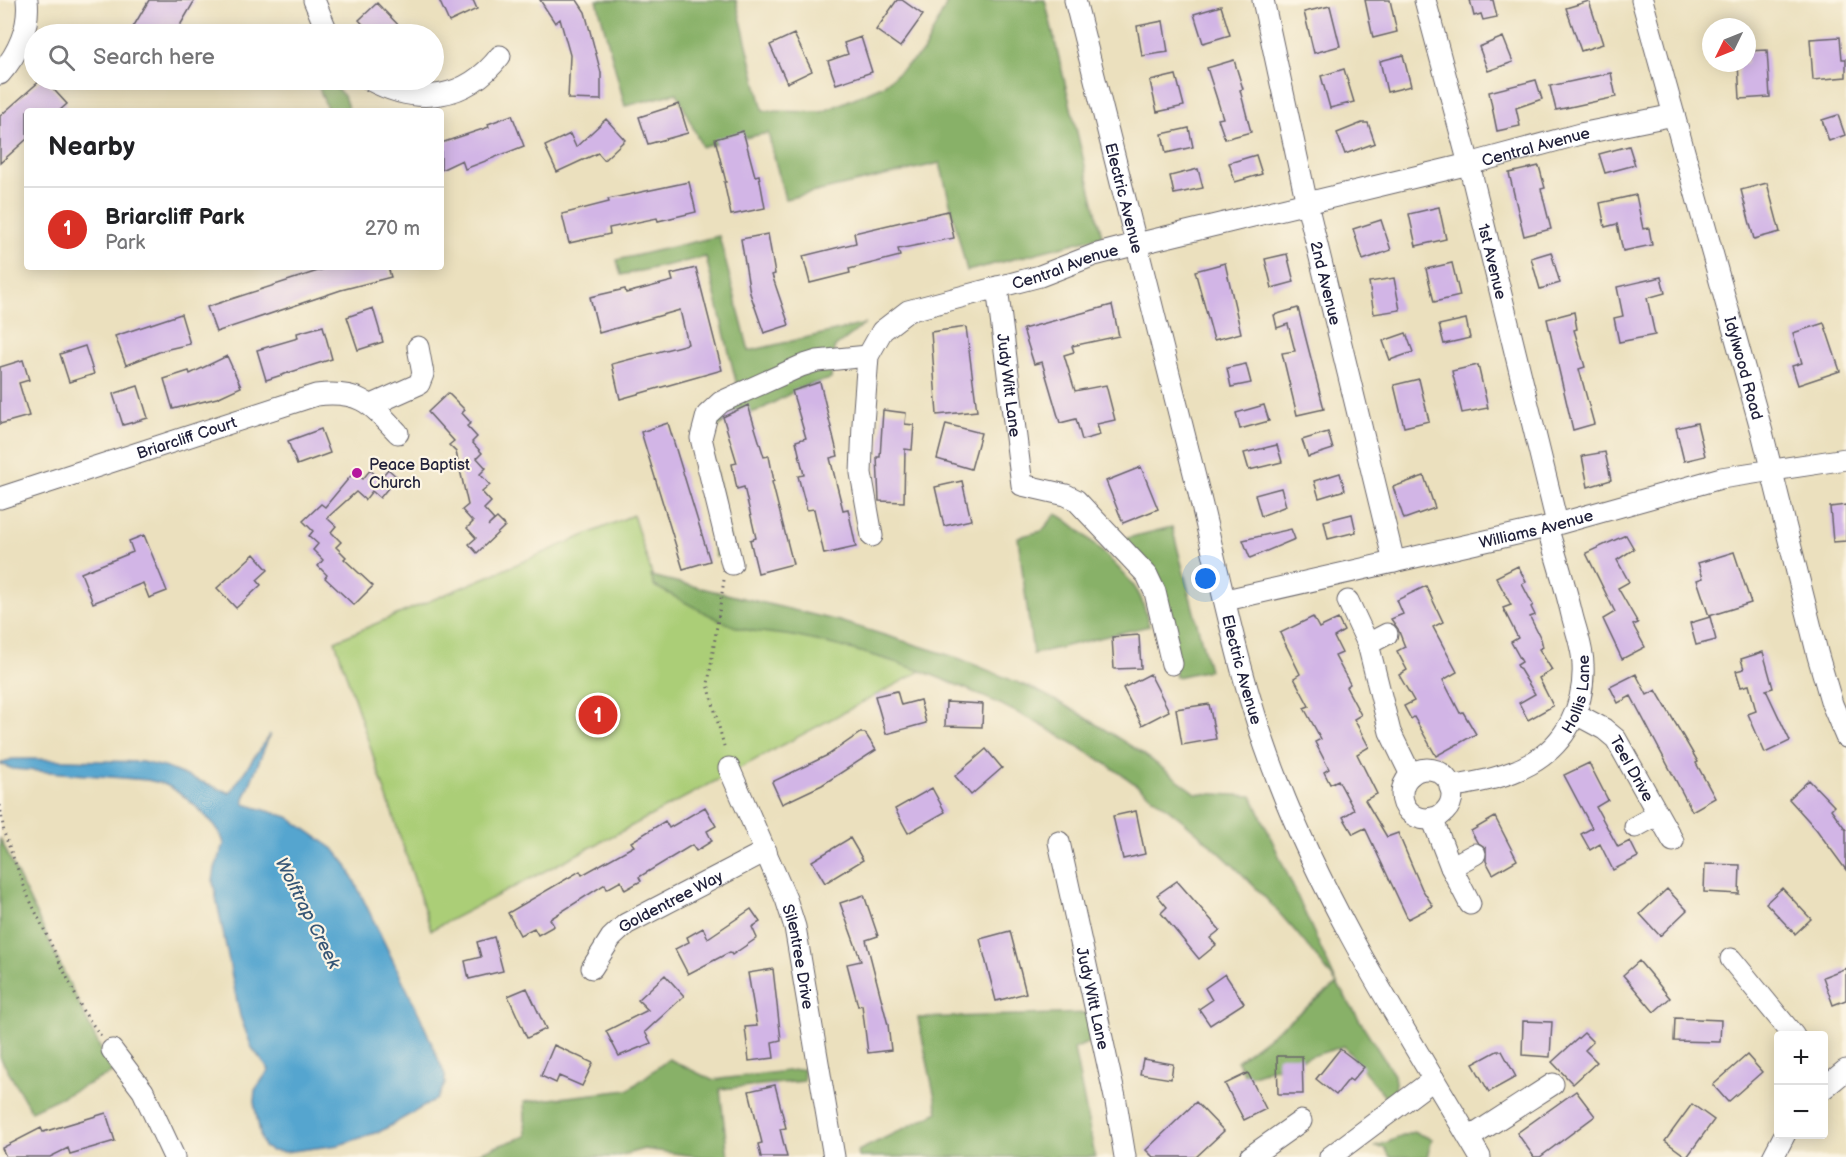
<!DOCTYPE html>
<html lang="en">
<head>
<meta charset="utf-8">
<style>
	body { margin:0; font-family:"Balsamiq Sans",sans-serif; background:#f6f6f6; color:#202124 }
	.controls { position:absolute; right:18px; bottom:18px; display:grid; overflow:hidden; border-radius:6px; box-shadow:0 3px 15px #0003 }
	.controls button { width:54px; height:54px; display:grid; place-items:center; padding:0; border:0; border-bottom:2px solid #e0e0e0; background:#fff; color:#202124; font:30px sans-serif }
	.compass { position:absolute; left:1702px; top:18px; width:54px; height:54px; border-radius:50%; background:#fff; box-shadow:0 3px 15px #0003; rotate:227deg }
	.you { position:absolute; left:1206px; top:579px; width:21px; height:21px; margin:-15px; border:4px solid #fff; border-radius:50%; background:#1a73e8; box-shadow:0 0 0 9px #1a73e833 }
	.badge { display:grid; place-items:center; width:39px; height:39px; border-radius:50%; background:#d93025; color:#fff; font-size:20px; font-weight:700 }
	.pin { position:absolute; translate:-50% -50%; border:3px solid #fff; box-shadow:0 2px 6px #0006 }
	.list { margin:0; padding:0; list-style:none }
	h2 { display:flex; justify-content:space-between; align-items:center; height:78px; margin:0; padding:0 24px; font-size:26px }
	h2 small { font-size:20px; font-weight:400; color:#757577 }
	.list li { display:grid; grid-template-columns:39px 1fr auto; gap:18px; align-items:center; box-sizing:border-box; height:84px; padding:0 24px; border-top:2px solid #e0e0e0 }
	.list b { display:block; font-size:22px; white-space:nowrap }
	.list p { margin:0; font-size:20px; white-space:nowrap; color:#757577 }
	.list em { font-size:20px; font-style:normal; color:#757577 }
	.icon { flex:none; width:33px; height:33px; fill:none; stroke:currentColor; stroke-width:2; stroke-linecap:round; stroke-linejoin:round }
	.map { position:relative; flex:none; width:1846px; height:1157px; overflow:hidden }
	.search { position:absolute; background:#fff; box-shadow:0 3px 15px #0003; left:24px; top:24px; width:420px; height:66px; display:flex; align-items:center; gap:15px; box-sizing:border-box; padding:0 21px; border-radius:33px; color:#757577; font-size:22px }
	.panel { position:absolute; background:#fff; box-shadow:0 3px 15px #0003; left:24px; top:108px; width:420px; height:162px; border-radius:6px }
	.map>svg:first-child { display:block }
</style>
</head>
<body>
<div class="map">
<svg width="1846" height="1157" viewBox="0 0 1846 1157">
	<rect width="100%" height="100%" fill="#fcf5e5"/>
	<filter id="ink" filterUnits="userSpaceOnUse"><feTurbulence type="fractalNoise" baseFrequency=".0167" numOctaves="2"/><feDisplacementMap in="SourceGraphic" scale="12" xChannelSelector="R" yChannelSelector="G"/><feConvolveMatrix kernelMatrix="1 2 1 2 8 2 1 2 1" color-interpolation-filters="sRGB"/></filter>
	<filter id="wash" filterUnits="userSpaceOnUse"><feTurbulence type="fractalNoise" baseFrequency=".008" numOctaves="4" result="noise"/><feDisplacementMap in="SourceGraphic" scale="24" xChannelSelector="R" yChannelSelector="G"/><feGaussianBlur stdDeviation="1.35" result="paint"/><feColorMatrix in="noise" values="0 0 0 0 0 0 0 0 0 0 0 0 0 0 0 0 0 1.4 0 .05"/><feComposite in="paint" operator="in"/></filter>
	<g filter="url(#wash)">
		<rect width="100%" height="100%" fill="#ebe0be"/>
		<path fill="#abce77" stroke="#667859" stroke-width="1.5" d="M633 515 655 584 829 642 923 670 624 830 431 930 335 641Z"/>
		<path fill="#88b168" stroke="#556a52" stroke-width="1.5" d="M597 0H736L763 111 822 112 882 86 923 52 947 3 936 0H1045L1102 236 967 271 940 163 785 199 768 133 702 147 677 93 625 106Z
			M316 80H328L344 96 349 111H328Z
			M719 236 749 351 865 324 834 348 831 379 804 386 760 410 726 420 714 430 709 442 733 554 716 557 692 440 740 398 706 257 621 275 617 260Z
			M1056 514C1072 520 1128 575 1137 591 1144 602 1146 614 1149 626L1033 654 1018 537 1042 531Z
			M1172 527 1209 670 1176 677 1160 604 1111 542Z
			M651 576 839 621 958 658 1038 691 1077 712 1142 753 1196 793 1252 796 1337 984 1394 1075 1396 1090 1389 1102 1344 1046 1246 1077 1237 1061 1337 984C1227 834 1075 722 898 663 864 652 828 643 793 636 775 633 756 633 739 628 714 620 679 598 654 586Z
			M0 838 112 1073 31 1111 0 1057Z
			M1089 1013 1094 1040 1074 1049 1095 1157H859L858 1151 938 1112 918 1018Z
			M669 1059 712 1080 803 1069 804 1081 720 1089 728 1157H702L644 1149 615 1157H467L526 1136 524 1102 628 1090Z
			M1413 1132 1432 1139 1427 1157H1390L1385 1148 1375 1147Z"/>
		<path fill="#54a5cf" stroke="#3b6485" stroke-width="1.5" d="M270 734 244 799V804L288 817 335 850 346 864 420 1016 445 1075V1084L437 1099 381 1131 339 1145 285 1152 271 1151 264 1147 261 1139 254 1102 255 1090 269 1070 252 1048 240 1016 213 882 215 868 224 845C223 828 185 795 170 787 163 783 155 782 147 780L13 769 0 764 12 759H30L142 762 164 767 230 793Z"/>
		<g id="blocks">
			<path fill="#d2b5e6" d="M149 0H195L175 34H129Z
				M439 0H473L477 9 449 22Z
				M540 0H577L585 12 601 73V100L568 99 570 55 560 19 555 23Z
				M897 0H902L923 15 900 47 876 30Z
				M1365 0H1390L1397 32 1373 38Z
				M1470 0H1493L1497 17 1483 20 1481 14 1474 16Z
				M1589 1 1603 44 1581 51 1566 8Z
				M377 3 407 34H372L359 20Z
				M1221 6 1230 35 1203 43 1194 14Z
				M1330 6 1340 46 1314 53 1304 12Z
				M1163 21 1168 52 1142 56 1137 26Z
				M794 34 812 71 787 83 770 45Z
				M861 37 872 72 836 84 828 61 848 54 844 43Z
				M1503 37 1513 62 1488 71 1479 47Z
				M1840 37 1842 59H1846V77L1813 80 1810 39Z
				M1767 50 1770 97 1740 99 1738 63H1747V51Z
				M1403 55 1411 86 1387 92 1380 61Z
				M1234 60 1243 89 1240 90 1251 132 1225 139 1218 119 1223 118 1207 68Z
				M1344 69 1354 102 1330 108 1321 76Z
				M1611 73 1616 97 1556 110 1550 86Z
				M1176 75 1184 106 1157 112 1150 81Z
				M41 80H45L67 104 59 111H27V139L0 163V116Z
				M1536 80 1542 99 1516 108 1520 126 1497 131 1489 92Z
				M679 104 688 133 648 144 639 117Z
				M512 115 524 146 465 169 462 160 441 170V143L489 127 488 124Z
				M1838 115 1845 135 1829 141 1822 120Z
				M606 119 625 140 604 160 598 153 557 172 545 146 570 134 576 147Z
				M1362 123H1368L1375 143 1345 154 1337 133Z
				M1189 128 1193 147 1166 153 1162 134Z
				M743 131 755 176 759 175 765 208 731 215 724 182H726L715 139Z
				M1629 146 1635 165 1605 173 1599 154Z
				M1256 155 1262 174 1235 182 1229 163Z
				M1539 166 1545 188 1541 189 1551 229 1524 236 1509 173Z
				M1198 169 1203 188 1174 194 1170 176Z
				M689 182 696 212 658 221 657 218 609 228 610 234 569 243 562 214 609 202 608 199Z
				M1767 183 1780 232 1754 239 1741 190Z
				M1636 195 1643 229 1649 228 1652 245 1623 251 1617 224 1605 227 1600 203Z
				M1439 207 1446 239 1416 246 1409 214Z
				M948 211 954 238 898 249 900 256 849 269 850 273 810 283 803 256 856 243 854 233Z
				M1381 220 1391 250 1363 260 1353 229Z
				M768 234 775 274 772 275 789 325 764 333 750 293 741 239Z
				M1551 252 1560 283 1540 289 1531 258Z
				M1287 254 1294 282 1272 288 1265 259Z
				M1225 263 1241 333 1214 340 1195 271Z
				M1452 263 1460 296 1434 302 1426 269Z
				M330 267H388L391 277 341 290 216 332 207 307Z
				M696 268 722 370 620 399 612 364 688 344 680 310 599 333 590 297 625 289 626 293 673 281 671 274Z
				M1661 277 1665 293 1647 298 1655 335 1619 342 1614 318 1623 316 1617 287Z
				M1394 278 1400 310 1374 314 1369 282Z
				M1112 305 1119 336 1072 346 1074 352 1064 355 1075 391 1106 385 1115 420 1097 424 1100 435 1082 440 1076 419 1060 423 1042 362 1034 364 1023 329Z
				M373 308 383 342 358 350 347 317Z
				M1298 308 1324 409 1297 415 1282 353 1295 351 1288 324 1277 328 1274 315Z
				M1574 312 1577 329 1574 330 1585 367 1579 369 1594 424 1573 430 1547 319Z
				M181 314 190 344 164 350 126 365 115 336Z
				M1466 319 1470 338 1444 344 1439 325Z
				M1824 323 1840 371 1798 385 1792 366 1802 363 1793 333Z
				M323 326 332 359 266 380 257 350 298 338 297 333Z
				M966 327 977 411 937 415 931 332Z
				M1406 333 1413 352 1390 360 1383 341Z
				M85 346 94 374 69 382 60 354Z
				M227 356 241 387 217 398 173 409 164 379 189 371 190 374Z
				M23 360 29 380 19 383 29 416 0 424V367Z
				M1246 364 1251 383 1231 387 1227 368Z
				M1478 365 1488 408 1462 413 1452 371Z
				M1419 379 1429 421 1404 427 1394 385Z
				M820 382 838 456 830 458 843 510 848 509 856 547 824 554 814 509 807 510 798 476 804 475 796 441 806 438 792 391Z
				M138 386 148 418 123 425 113 394Z
				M448 393 465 410 462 413 471 423 467 426 477 437 472 442 482 453 477 458 486 468 480 474 490 485 482 492 491 502 484 509 494 520 488 526 497 518 505 526 477 553 469 544 476 538 467 528 473 522 462 510 468 505 456 452 449 445 454 441 428 412Z
				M748 405 764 457 769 456 774 481 772 482 793 564 758 573 750 540 756 538 744 487 737 489 732 464 737 463 723 417Z
				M1264 405 1269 421 1240 429 1236 413Z
				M883 410 906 413 905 424 914 425 912 450 905 449 904 502 879 501 877 457H880Z
				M668 423 710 561 683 569 641 432Z
				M1697 423 1705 456 1684 461 1676 428Z
				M946 424 981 433 971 469 937 459Z
				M321 429 330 453 297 465 288 441Z
				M1328 432 1333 449 1308 457 1302 440Z
				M1277 445 1282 462 1249 470 1244 453Z
				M1605 452 1611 480 1588 487 1582 456Z
				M1141 467 1158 509 1123 523 1106 481Z
				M388 469 397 477 380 498 372 491 365 500 356 492 327 518 336 526 331 532 341 542 336 547 346 557 344 559 373 586 354 605 325 578 327 575 318 566 323 560 313 550 318 544 309 536 313 531 303 521 321 504 325 507 354 472 363 479 370 470 380 479Z
				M1340 473 1345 490 1319 498 1314 481Z
				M1424 476 1435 508 1404 519 1393 487Z
				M962 481 971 520 944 526 935 487Z
				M1281 488 1286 506 1261 516 1255 495Z
				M1846 505V541L1833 542 1830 507Z
				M1352 514 1356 532 1328 539 1324 521Z
				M1291 529 1295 539 1250 558 1243 540Z
				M144 535 167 591 149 598 143 583 93 603 81 573 133 552 129 541Z
				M1626 535 1634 549 1617 560 1629 582 1618 588 1638 623 1633 625 1645 647 1622 659 1603 619 1615 612 1586 553Z
				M1734 552 1751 603 1709 616 1697 580 1703 578 1698 563Z
				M254 554 268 570 257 580 261 585 236 608 217 588Z
				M1518 566 1526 582 1522 584 1533 605 1531 607 1535 615 1530 617 1541 639 1543 647 1539 649 1552 670 1539 678 1553 706 1528 720 1519 703 1535 694 1517 665 1522 662 1511 642 1518 638 1503 608 1511 605 1496 577Z
				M1426 586 1443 622 1433 627 1457 672 1443 680 1460 713 1463 712 1476 734 1436 756 1414 717 1411 719 1404 706 1414 701 1399 675 1407 670 1397 651 1405 647 1398 629 1391 619 1403 614 1397 600Z
				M1313 617 1319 628 1338 619 1344 631 1334 637 1342 653 1335 656 1350 684 1346 687 1361 715 1354 719 1369 747 1357 754 1377 794 1365 800 1387 837 1398 833 1422 889 1433 906 1408 919 1365 828 1353 834 1343 817 1354 810 1338 780 1330 784 1324 772 1329 769 1315 742 1321 739 1304 708 1309 706 1294 678 1300 674 1280 633Z
				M1710 617 1716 640 1696 645 1690 623Z
				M1139 635 1141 668 1114 669 1112 637Z
				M1763 652 1773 688 1766 690 1790 741 1765 753 1748 714 1756 711 1749 685 1741 687 1736 671 1744 669 1741 659Z
				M1150 674 1169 711 1142 725 1123 688Z
				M1636 674 1647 695 1656 690 1698 762 1696 763 1715 798 1692 811 1631 696 1618 703 1610 687Z
				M897 691 901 705 920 700 926 723 886 734 875 696Z
				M946 702 983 704 982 727 945 726Z
				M1209 704 1216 739 1182 745 1176 709Z
				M860 733H865L876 750 822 785 782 804 772 782 828 755Z
				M986 749 1002 768 971 795 955 776Z
				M1589 763 1608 800 1596 807 1618 847 1630 841 1638 857 1613 870 1600 844 1590 850 1581 834 1592 828 1564 775Z
				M1809 780 1834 806 1831 809 1846 830V870L1816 829 1789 799Z
				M932 788 945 812 908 833 895 809Z
				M705 807 716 826 707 831 712 841 696 851 692 845 639 877 641 881 625 890 621 881 607 889 605 884 550 919 554 926 538 935 534 928 520 935 508 913 580 871 582 875 634 846 631 842 665 821 669 828Z
				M1136 811 1145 854 1123 859 1113 816Z
				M1495 817 1517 860 1493 874 1486 861V848L1477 842 1471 831Z
				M850 838 863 860 825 883 812 861Z
				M1705 864 1740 865 1739 894 1704 892Z
				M1177 881 1220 930 1210 938 1216 945 1199 959 1161 913 1167 907 1157 895Z
				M1782 888 1811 919 1795 934 1766 903Z
				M1667 889 1687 910 1660 936 1640 914Z
				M864 895 878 936 866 940 888 1025 891 1050 868 1053 862 1005 858 1006 847 964 861 961 840 903Z
				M751 909 760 922 752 927 757 938 732 955 730 952 688 974 675 949 689 942 687 937 703 928 708 938Z
				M1010 931 1026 993 996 1001 980 939Z
				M494 937 503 971 469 979 465 961 481 957 477 942Z
				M1639 961 1670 998 1654 1012 1623 975Z
				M1846 968V1000L1833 1005 1823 977Z
				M773 969 781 1040 772 1042 774 1058 749 1061 745 1027 757 1026 748 973Z
				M1225 974 1244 1003 1210 1025 1199 1009 1212 1000 1205 988Z
				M665 975 684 996 645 1032 651 1043 619 1056 606 1031 648 1010 638 1000Z
				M527 988 546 1029 527 1038 508 996Z
				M1675 1018 1721 1020 1720 1042 1674 1041Z
				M1523 1021 1552 1022 1550 1057 1522 1055Z
				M1584 1033 1593 1042 1585 1050 1597 1062 1573 1084 1552 1062Z
				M554 1045 593 1063 582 1086 559 1076 556 1083 541 1076Z
				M1340 1049 1364 1067 1352 1081 1349 1079 1336 1095 1316 1079Z
				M1497 1051H1502L1516 1077 1489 1092 1473 1064Z
				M1747 1055 1762 1072 1728 1102 1713 1085Z
				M1277 1056H1302L1303 1094H1278Z
				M1143 1059 1173 1064 1171 1079 1140 1074Z
				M1248 1073 1266 1109 1244 1120 1225 1084Z
				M775 1085 786 1128 780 1129 787 1157H761L758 1144 762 1143 749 1091Z
				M1576 1091 1595 1116 1540 1157H1534L1517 1133Z
				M1196 1102 1224 1131 1196 1157H1153L1146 1150Z
				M1692 1104 1714 1120 1687 1157 1665 1141Z
				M106 1113 115 1141 70 1154 68 1148 50 1157H6L2 1148 41 1128 43 1132Z"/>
		</g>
	</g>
	<g filter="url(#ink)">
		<use href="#blocks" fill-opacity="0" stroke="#686469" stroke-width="1.5"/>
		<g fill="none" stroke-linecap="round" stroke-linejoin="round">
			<defs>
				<g id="minor">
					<path d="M314 0 328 34"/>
					<path id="s1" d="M1075 0C1115 161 1156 321 1196 481 1221 581 1240 685 1278 781 1329 914 1408 1034 1480 1157"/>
					<path id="s2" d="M1263 0 1307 204 1394 562"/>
					<path id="s3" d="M1425 0 1469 164 1557 523"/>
					<path id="s4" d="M1642 0 1762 432 1818 656 1832 704 1846 737"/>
					<path d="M0 74C18 54 30 27 27 0"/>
					<path d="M370 80C418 106 466 100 500 56"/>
					<path id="s5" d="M997 287 1022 485 1066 495 1076 500 1147 575 1155 592 1172 664"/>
					<path d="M372 405 419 384 423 374 418 347"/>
					<path id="s6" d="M0 498 316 395C360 390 370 403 398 433"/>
					<path id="s7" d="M872 536 861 473 863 424 868 356 882 331 908 311 1040 276 1094 255 1137 244 1469 164 1580 134 1674 115"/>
					<path d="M732 564 701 438 707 415 721 402 801 366 817 361 868 356"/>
					<path id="s8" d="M1226 600 1547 527 1721 478 1846 459"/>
					<path d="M1348 601 1368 644 1390 732 1411 775"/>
					<path d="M1368 644 1387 634"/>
					<path id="s9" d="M1576 714 1604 729 1616 739 1673 841"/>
					<path id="s10" d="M729 768 786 899 795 927 834 1157"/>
					<circle cx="1427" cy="794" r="25"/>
					<path id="s11" d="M1450 787C1477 782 1505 778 1530 764 1566 744 1585 706 1583 665 1583 649 1576 631 1572 615 1565 585 1556 556 1547 527"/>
					<path d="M1432 818 1451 867 1470 904"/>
					<path d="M1635 827 1657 815"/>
					<path id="s12" d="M1059 842 1116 1102 1125 1157"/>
					<path d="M1451 867 1475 854"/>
					<path d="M1731 959 1794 1036"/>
					<path id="s13" d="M592 968 611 938 626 924 766 851"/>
					<path d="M112 1050 143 1091 174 1157"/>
					<path d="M1824 1088 1846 1070"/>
					<path d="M1469 1138 1553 1084"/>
					<path d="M1250 1157 1301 1121"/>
					<path d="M1330 1157 1434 1079"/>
					<path d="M1773 1157 1785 1134"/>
				</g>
			</defs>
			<use href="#minor" stroke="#686469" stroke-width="23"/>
			<path stroke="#686469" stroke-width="3" stroke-dasharray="1.5 4.5" stroke-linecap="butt" d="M724 580 708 684 725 750
				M0 805 4 833 27 894 83 1011 101 1036"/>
			<use href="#minor" stroke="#fff" stroke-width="21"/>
		</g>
	</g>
	<circle fill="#b5179e" stroke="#fcf5e5" stroke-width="2" cx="357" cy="473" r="6"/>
	<g text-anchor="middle" stroke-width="4.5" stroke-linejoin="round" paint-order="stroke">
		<g font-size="16" fill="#22223b" stroke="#fcf5e5">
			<text dy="6" stroke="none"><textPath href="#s7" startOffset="892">Central Avenue</textPath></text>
			<text dy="6" stroke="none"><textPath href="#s1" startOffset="204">Electric Avenue</textPath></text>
			<text dy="6" stroke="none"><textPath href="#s3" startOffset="270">1st Avenue</textPath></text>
			<text dy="6" stroke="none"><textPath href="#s7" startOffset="406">Central Avenue</textPath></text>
			<text dy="6" stroke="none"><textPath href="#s2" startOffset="290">2nd Avenue</textPath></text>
			<text dy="6" stroke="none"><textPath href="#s4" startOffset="382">Idylwood Road</textPath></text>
			<text dy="6" stroke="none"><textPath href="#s5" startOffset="99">Judy Witt Lane</textPath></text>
			<text dy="6" stroke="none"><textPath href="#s6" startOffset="196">Briarcliff Court</textPath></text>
			<text dy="6" stroke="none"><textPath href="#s8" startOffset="318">Williams Avenue</textPath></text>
			<text dy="6" stroke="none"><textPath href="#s1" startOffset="690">Electric Avenue</textPath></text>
			<text dy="6" stroke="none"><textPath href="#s11" startOffset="172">Hollis Lane</textPath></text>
			<text dy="6" stroke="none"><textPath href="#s9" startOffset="81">Teel Drive</textPath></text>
			<text dy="6" stroke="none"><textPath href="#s13" startOffset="106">Goldentree Way</textPath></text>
			<text dy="6" stroke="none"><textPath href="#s10" startOffset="202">Silentree Drive</textPath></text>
			<text dy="6" stroke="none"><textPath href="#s12" startOffset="160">Judy Witt Lane</textPath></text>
		</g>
		<g font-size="16" fill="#22223b" stroke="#fcf5e5" text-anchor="start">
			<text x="369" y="470">Peace Baptist<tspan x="369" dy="18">Church</tspan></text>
		</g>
		<g font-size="18" font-style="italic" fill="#365676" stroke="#fcf5e5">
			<text transform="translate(308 913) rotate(63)" y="6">Wolftrap Creek</text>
		</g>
	</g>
</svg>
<div class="controls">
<button>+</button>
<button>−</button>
</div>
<svg class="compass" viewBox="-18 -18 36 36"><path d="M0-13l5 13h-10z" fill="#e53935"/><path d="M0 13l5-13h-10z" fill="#757577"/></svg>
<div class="you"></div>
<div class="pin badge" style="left:598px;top:715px">1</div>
<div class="search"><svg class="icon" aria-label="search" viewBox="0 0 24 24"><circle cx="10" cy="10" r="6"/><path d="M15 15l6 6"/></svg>Search here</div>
<section class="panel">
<h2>Nearby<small></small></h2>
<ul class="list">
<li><span class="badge">1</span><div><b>Briarcliff Park</b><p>Park</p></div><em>270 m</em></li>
</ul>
</section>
</div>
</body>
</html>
